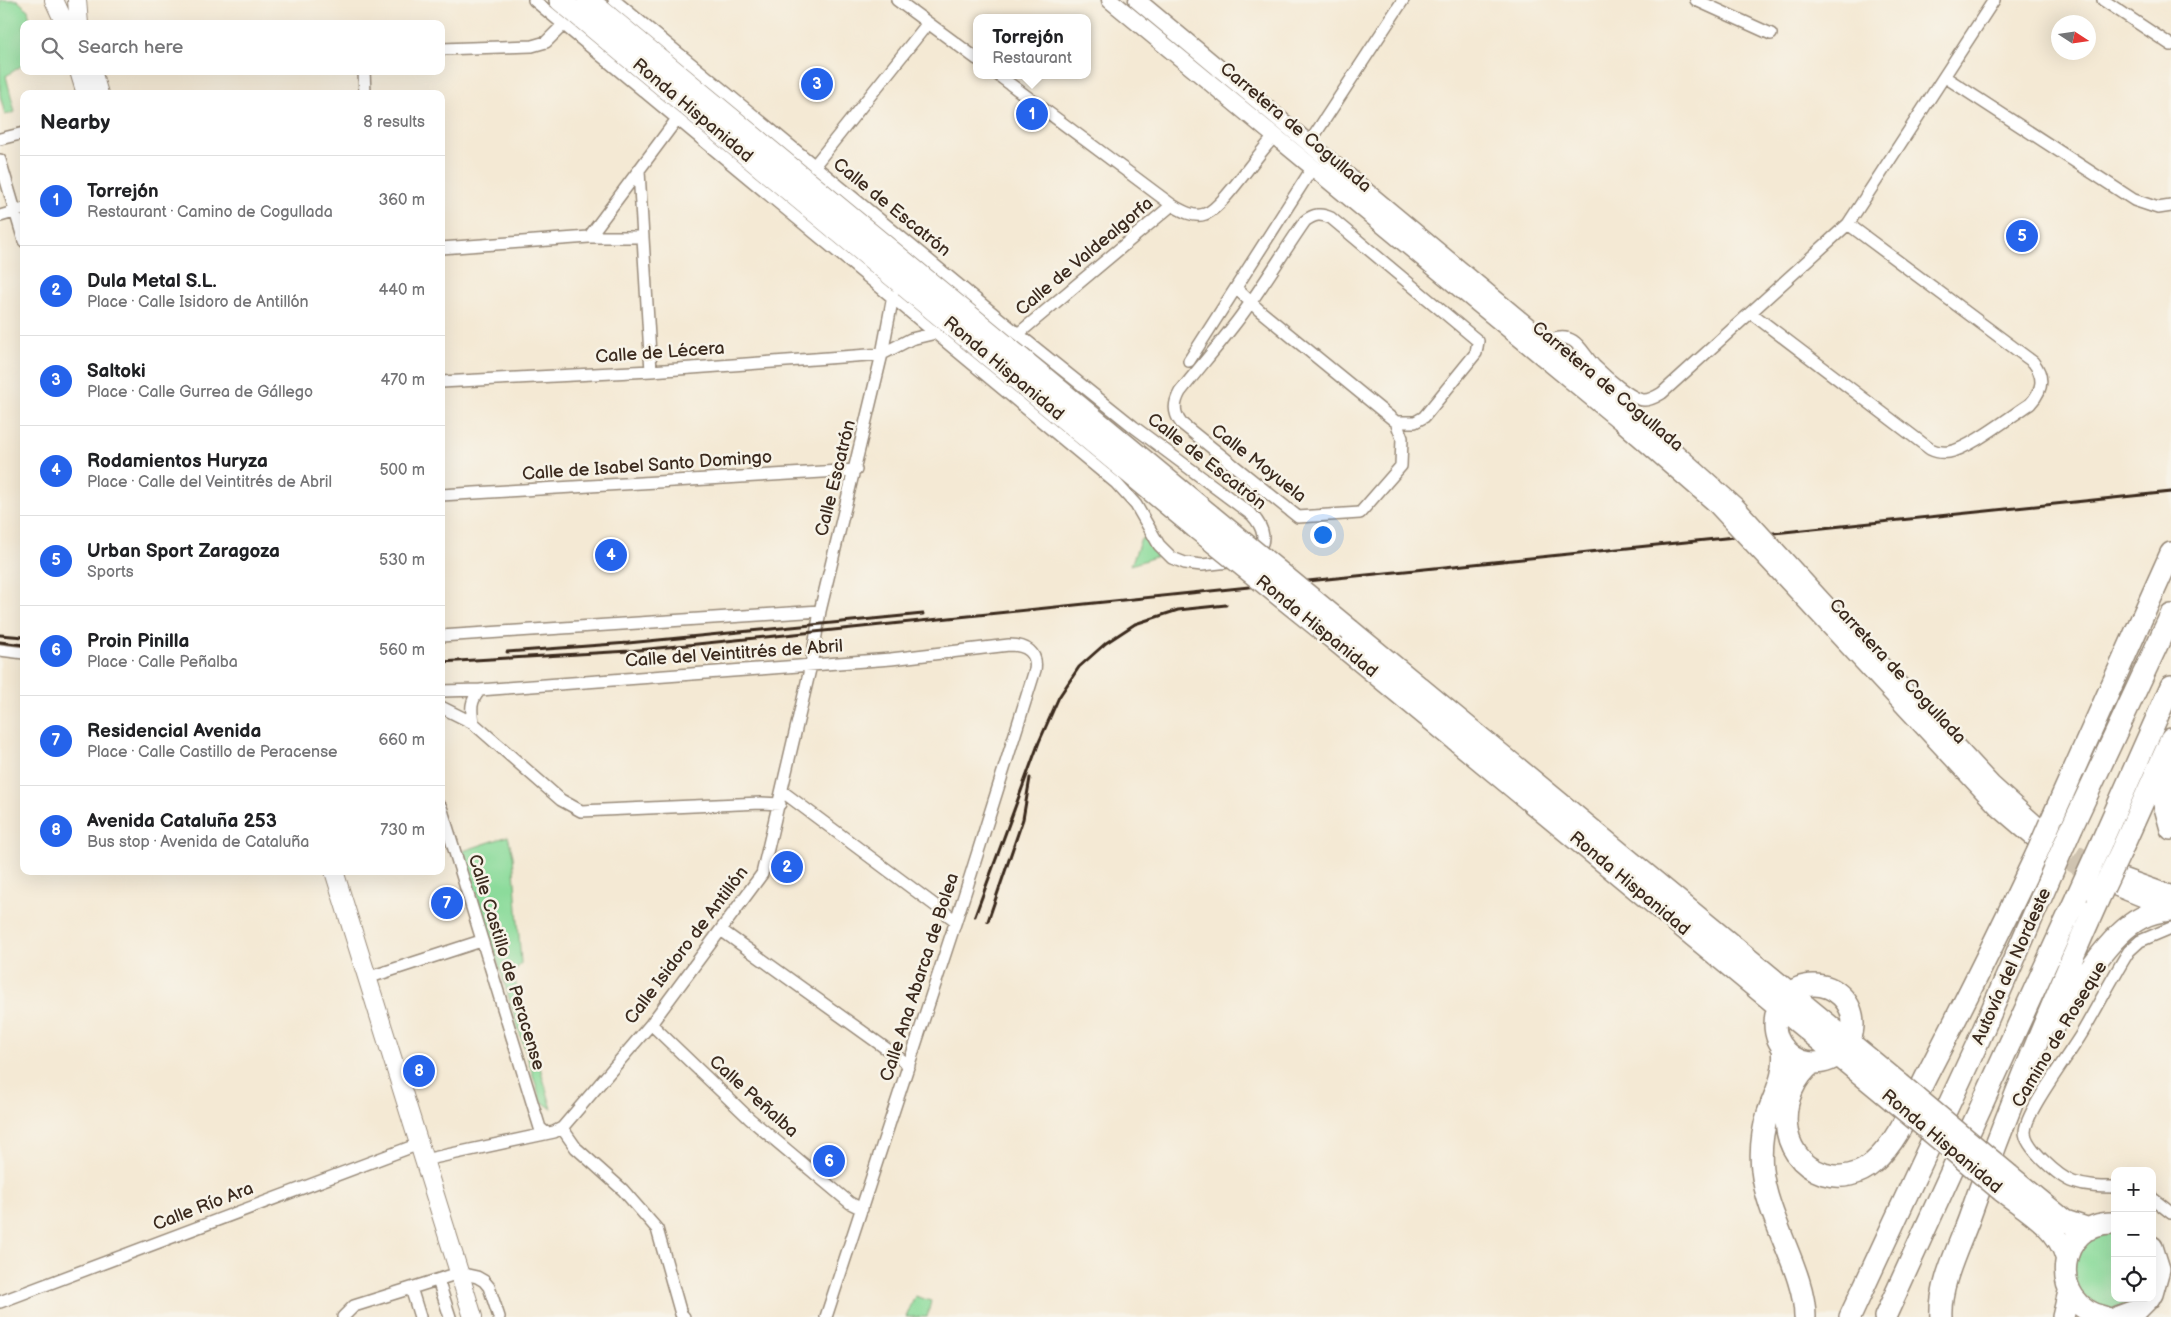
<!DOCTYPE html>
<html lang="en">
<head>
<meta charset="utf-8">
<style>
	body { margin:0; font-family:"Balsamiq Sans",sans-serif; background:#f6f6f6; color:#202124 }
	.controls { position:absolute; right:15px; bottom:15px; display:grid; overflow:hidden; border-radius:10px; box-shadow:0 5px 20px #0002 }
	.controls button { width:45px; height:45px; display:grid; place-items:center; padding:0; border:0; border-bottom:1px solid #e0e0e0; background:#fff; color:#202124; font:25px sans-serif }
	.compass { position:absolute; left:2051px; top:15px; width:45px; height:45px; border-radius:50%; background:#fff; box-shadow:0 5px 20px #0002; rotate:102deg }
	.you { position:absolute; left:1322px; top:534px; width:18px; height:18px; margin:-12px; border:4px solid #fff; border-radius:50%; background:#1a73e8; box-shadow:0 0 0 8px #1a73e833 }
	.badge { display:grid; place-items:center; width:32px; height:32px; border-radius:50%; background:#2563eb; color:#fff; font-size:16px; font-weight:700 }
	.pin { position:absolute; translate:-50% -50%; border:2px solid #fff; box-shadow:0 1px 5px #0006 }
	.popup { position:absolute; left:973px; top:14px; width:118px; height:65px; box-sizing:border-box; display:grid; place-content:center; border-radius:10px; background:#fff; filter:drop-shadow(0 1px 4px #0005); font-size:16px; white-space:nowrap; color:#757577 }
	.popup b { font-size:19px; color:#202124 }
	.popup::after { content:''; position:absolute; left:50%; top:100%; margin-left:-10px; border:10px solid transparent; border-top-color:#fff }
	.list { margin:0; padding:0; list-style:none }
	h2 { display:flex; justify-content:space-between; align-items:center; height:65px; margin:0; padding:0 20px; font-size:21px }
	h2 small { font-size:16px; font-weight:400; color:#757577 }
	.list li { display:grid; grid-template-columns:32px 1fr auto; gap:15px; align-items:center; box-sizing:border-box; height:90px; padding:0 20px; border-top:1px solid #e0e0e0 }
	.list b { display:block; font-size:19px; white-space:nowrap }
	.list p { margin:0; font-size:16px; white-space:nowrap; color:#757577 }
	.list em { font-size:16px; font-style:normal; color:#757577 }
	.icon { flex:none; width:28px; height:28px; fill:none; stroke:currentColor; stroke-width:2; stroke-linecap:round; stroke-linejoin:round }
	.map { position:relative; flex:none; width:2171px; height:1317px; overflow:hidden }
	.search { position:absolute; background:#fff; box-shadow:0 5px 20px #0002; left:20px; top:20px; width:425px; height:55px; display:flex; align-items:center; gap:12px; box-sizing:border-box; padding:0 18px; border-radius:10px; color:#757577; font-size:19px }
	.panel { position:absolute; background:#fff; box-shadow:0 5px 20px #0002; left:20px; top:90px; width:425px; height:785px; border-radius:10px }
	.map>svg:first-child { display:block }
</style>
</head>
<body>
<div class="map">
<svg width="2171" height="1317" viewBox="0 0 2171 1317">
	<rect width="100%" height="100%" fill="#f7f3e8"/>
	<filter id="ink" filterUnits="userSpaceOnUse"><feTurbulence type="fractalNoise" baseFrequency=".02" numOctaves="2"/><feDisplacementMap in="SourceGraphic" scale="10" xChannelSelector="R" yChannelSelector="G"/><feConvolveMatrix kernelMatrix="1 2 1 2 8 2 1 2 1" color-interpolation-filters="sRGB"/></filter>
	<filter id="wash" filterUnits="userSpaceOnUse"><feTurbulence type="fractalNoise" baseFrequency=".0096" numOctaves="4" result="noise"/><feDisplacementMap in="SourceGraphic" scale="20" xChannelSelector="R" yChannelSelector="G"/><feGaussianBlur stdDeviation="1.12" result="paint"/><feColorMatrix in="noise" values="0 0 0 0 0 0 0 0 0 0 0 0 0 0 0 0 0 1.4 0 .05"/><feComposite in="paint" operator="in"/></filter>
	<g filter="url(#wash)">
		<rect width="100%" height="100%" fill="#f4e9d4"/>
		<path fill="#8cdb9b" stroke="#64825c" d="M0 0H17L28 10 31 24H24V64L6 76 15 112 5 115 0 95Z
			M1150 537 1161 555 1131 565 1141 539Z
			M508 836 513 856 521 963 513 974 552 1109 541 1101 463 851Z
			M2115 1231V1298H2141L2111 1311 2081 1296 2072 1265 2088 1238Z
			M915 1296 931 1301 927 1317H906Z"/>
	</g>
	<g filter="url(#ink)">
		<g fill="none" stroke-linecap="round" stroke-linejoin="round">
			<path stroke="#cfc3b0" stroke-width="16" stroke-dasharray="16 8" stroke-linecap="butt" d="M2056 840 2101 868
				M2049 850 2097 879"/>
			<defs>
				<path id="street" d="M534 0 1116 483 1136 505 1159 545 1172 558 1185 563 1202 565 1238 561
					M614 0 1018 334 1134 427 1252 515C1264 528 1269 543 1252 556
					M897 0 977 59
					M1696 0 1771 34
					M2103 0 2171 45
					M441 49 532 46 546 42 563 25
					M364 71 365 94
					M998 75 1172 205C1182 211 1194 218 1205 214 1223 208 1258 152 1276 135
					M1945 77 2134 200 2158 208 2171 206
					M0 139 24 133
					M1310 142 1403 0
					M0 160 24 241
					M814 166 928 23
					M639 171 651 371
					M0 216 24 209
					M589 237 677 119
					M441 248 589 237H642
					M1236 288 1259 310 1396 422 1402 438 1401 466 1360 513 1298 517 1181 423C1173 412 1174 403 1180 392 1199 368 1219 345 1238 320 1262 288 1282 254 1305 221 1314 214 1321 213 1331 218L1478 341 1476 353 1424 417 1415 422H1396
					M1751 313 1930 449C1936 452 1942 453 1949 452 1969 449 2011 416 2030 404 2043 390 2045 377 2033 362L1848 224
					M1018 334 1172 205
					M1545 349 1554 339C1577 332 1582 354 1596 367 1605 376 1632 400 1644 400 1651 400 1657 396 1662 393L1848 224 1994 0
					M1189 361 1313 167
					M441 382 651 371 882 354 911 339 936 333
					M441 495 856 470
					M441 636 820 611
					M0 650 24 653
					M441 691 480 690 891 659 1009 645C1026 645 1038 652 1035 670L966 890 826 1317
					M441 707 473 723 561 800 581 811 761 803 780 804
					M473 723C471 709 470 701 480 690
					M783 792 956 921
					M441 807 540 1128 546 1133
					M721 930 909 1065
					M367 978 481 941
					M651 1024 750 1119 850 1203 862 1209
					M562 1128 576 1148 623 1190 657 1229 681 1314 684 1317
					M424 1160 554 1132 562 1128 651 1024 762 874 811 665 820 611 882 354 893 296
					M2115 1187C2101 1187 2087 1187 2073 1182 2059 1177 2025 1147 2025 1132 2025 1112 2070 1054 2082 1033 2098 1006 2112 978 2129 951L2140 941 2171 928
					M2152 1198 2171 1213
					M438 1280 450 1317
					M411 1288 420 1317
					M0 1302 419 1144
					M343 1317 354 1306 459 1273 477 1277 484 1281 489 1287 499 1317"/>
				<path id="secondary" d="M1110 0 1622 423
					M1137 0 1630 411
					M1879 662 1992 784 2046 833
					M1870 670 1999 809 2041 845
					M2110 872 2171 894
					M2105 883 2171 910"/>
				<path id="primary" d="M54 0 65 24
					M77 0 79 24
					M79 71 86 94
					M92 71 99 94
					M334 871 473 1317"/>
				<path id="highway" d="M560 0 1196 528
					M588 0 1210 515
					M1350 630 1900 1084
					M1330 636 1892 1100
					M2168 766 2163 800 2171 829
					M2050 823 2171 553
					M2072 827 2171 615
					M2102 841 2171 686
					M2121 851 2171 739
					M1775 1024a39 39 0 1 1 78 0a39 39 0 1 1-78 0Z
					M2056 1023C2074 992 2109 934 2141 918 2150 913 2161 911 2171 910
					M1783 1047C1786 1075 1777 1088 1768 1113 1762 1132 1760 1151 1762 1170 1767 1219 1805 1272 1805 1317
					M1813 1063C1776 1091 1775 1158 1824 1174 1841 1179 1860 1175 1873 1163 1899 1141 1913 1102 1928 1073 1966 1000 2002 927 2037 853
					M2009 1175 2065 1221 2089 1229
					M2002 1191C2025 1209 2058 1227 2066 1257
					M2152 1247 2159 1269 2152 1294
					M1850 1317 1977 1044 2047 884
					M1885 1317 2077 896
					M1941 1317C1939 1285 1958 1249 1969 1219 2007 1111 2051 1005 2098 900
					M2063 1317 2069 1292
					M2105 1317C2046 1305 2056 1220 2115 1223
					M2118 1317 2137 1310 2149 1298"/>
			</defs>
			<use href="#street" stroke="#988a79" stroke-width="14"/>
			<use href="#secondary" stroke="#988a79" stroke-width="19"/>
			<use href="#primary" stroke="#988a79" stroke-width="20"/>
			<use href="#highway" stroke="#988a79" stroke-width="24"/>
			<use href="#street" stroke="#fff" stroke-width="11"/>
			<use href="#secondary" stroke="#fff" stroke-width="16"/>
			<use href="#primary" stroke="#fff" stroke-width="18"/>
			<use href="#highway" stroke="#fff" stroke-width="21"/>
			<path stroke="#3b2a1e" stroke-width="3" d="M0 635 24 637
				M0 642 24 645
				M507 652 628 643 923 614
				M441 662 629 651 2171 492
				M975 916 1039 742 1059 697 1079 667 1106 643 1135 624 1178 610 1226 605
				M988 921 1023 819 1030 778"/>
			<defs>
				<path id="secondary-bridge" d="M1630 411 1736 506 1879 662
					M1622 423 1714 503 1870 670"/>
				<path id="highway-bridge" d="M1210 515 1350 630
					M1196 528 1330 636
					M2037 853 2050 823
					M2047 884 2072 827
					M2077 896 2102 841
					M2098 900 2121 851
					M1900 1084 2009 1175
					M1892 1100 2002 1191"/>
			</defs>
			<use href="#secondary-bridge" stroke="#988a79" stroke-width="19" stroke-linecap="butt"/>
			<use href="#highway-bridge" stroke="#988a79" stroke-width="24" stroke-linecap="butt"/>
			<use href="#secondary-bridge" stroke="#fff" stroke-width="16"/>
			<use href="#highway-bridge" stroke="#fff" stroke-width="21"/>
		</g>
	</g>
	<g text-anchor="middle" stroke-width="5" stroke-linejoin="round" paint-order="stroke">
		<g font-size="18" fill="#3b2a1e" stroke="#f7f3e8">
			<text transform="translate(693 110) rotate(40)" y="6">Ronda Hispanidad</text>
			<text transform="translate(1296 127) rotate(40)" y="6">Carretera de Cogullada</text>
			<text transform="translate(892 207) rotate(39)" y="6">Calle de Escatrón</text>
			<text transform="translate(1084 256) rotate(-40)" y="6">Calle de Valdealgorfa</text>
			<text transform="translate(660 352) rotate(-4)" y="6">Calle de Lécera</text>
			<text transform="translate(1004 368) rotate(40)" y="6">Ronda Hispanidad</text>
			<text transform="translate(1608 386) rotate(40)" y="6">Carretera de Cogullada</text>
			<text transform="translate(1207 461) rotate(38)" y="6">Calle de Escatrón</text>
			<text transform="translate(1259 463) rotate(38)" y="6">Calle Moyuela</text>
			<text transform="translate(647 465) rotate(-4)" y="6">Calle de Isabel Santo Domingo</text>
			<text transform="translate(835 478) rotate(-76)" y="6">Calle Escatrón</text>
			<text transform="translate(1317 626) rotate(39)" y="6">Ronda Hispanidad</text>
			<text transform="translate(734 653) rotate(-4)" y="6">Calle del Veintitrés de Abril</text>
			<text transform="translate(1898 671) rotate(47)" y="6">Carretera de Cogullada</text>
			<text transform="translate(1630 883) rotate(40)" y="6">Ronda Hispanidad</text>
			<text transform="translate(686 945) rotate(-53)" y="6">Calle Isidoro de Antillón</text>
			<text transform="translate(507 962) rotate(73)" y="6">Calle Castillo de Peracense</text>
			<text transform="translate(2011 966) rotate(-66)" y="6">Autovía del Nordeste</text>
			<text transform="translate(919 977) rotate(-72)" y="6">Calle Ana Abarca de Bolea</text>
			<text transform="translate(2059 1034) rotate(-59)" y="6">Camino de Roseque</text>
			<text transform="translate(754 1096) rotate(42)" y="6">Calle Peñalba</text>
			<text transform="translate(1942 1141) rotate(40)" y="6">Ronda Hispanidad</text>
			<text transform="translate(203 1206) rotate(-21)" y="6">Calle Río Ara</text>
		</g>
	</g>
</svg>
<div class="controls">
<button>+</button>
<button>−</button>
<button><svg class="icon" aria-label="locate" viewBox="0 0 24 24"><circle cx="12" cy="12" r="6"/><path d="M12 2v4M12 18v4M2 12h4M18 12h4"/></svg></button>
</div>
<svg class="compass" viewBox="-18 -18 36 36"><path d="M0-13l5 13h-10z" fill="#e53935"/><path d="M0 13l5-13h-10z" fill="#757577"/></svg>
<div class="you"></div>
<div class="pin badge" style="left:1032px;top:114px">1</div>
<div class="popup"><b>Torrejón</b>Restaurant</div>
<div class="pin badge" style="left:787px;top:867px">2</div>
<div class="pin badge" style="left:817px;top:84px">3</div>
<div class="pin badge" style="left:611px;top:555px">4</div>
<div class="pin badge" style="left:2022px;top:236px">5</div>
<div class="pin badge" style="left:829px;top:1161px">6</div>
<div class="pin badge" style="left:447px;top:903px">7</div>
<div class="pin badge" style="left:419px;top:1071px">8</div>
<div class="search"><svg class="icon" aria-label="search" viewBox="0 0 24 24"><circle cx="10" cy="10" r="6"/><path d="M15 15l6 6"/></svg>Search here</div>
<section class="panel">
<h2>Nearby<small>8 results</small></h2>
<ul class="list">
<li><span class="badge">1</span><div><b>Torrejón</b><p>Restaurant · Camino de Cogullada</p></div><em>360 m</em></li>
<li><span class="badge">2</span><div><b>Dula Metal S.L.</b><p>Place · Calle Isidoro de Antillón</p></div><em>440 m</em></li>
<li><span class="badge">3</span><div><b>Saltoki</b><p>Place · Calle Gurrea de Gállego</p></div><em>470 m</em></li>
<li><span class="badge">4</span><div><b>Rodamientos Huryza</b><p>Place · Calle del Veintitrés de Abril</p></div><em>500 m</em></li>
<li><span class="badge">5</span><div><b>Urban Sport Zaragoza</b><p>Sports</p></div><em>530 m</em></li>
<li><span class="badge">6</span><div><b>Proin Pinilla</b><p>Place · Calle Peñalba</p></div><em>560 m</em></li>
<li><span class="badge">7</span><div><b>Residencial Avenida</b><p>Place · Calle Castillo de Peracense</p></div><em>660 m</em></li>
<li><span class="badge">8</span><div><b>Avenida Cataluña 253</b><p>Bus stop · Avenida de Cataluña</p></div><em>730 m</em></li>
</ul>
</section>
</div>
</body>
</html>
